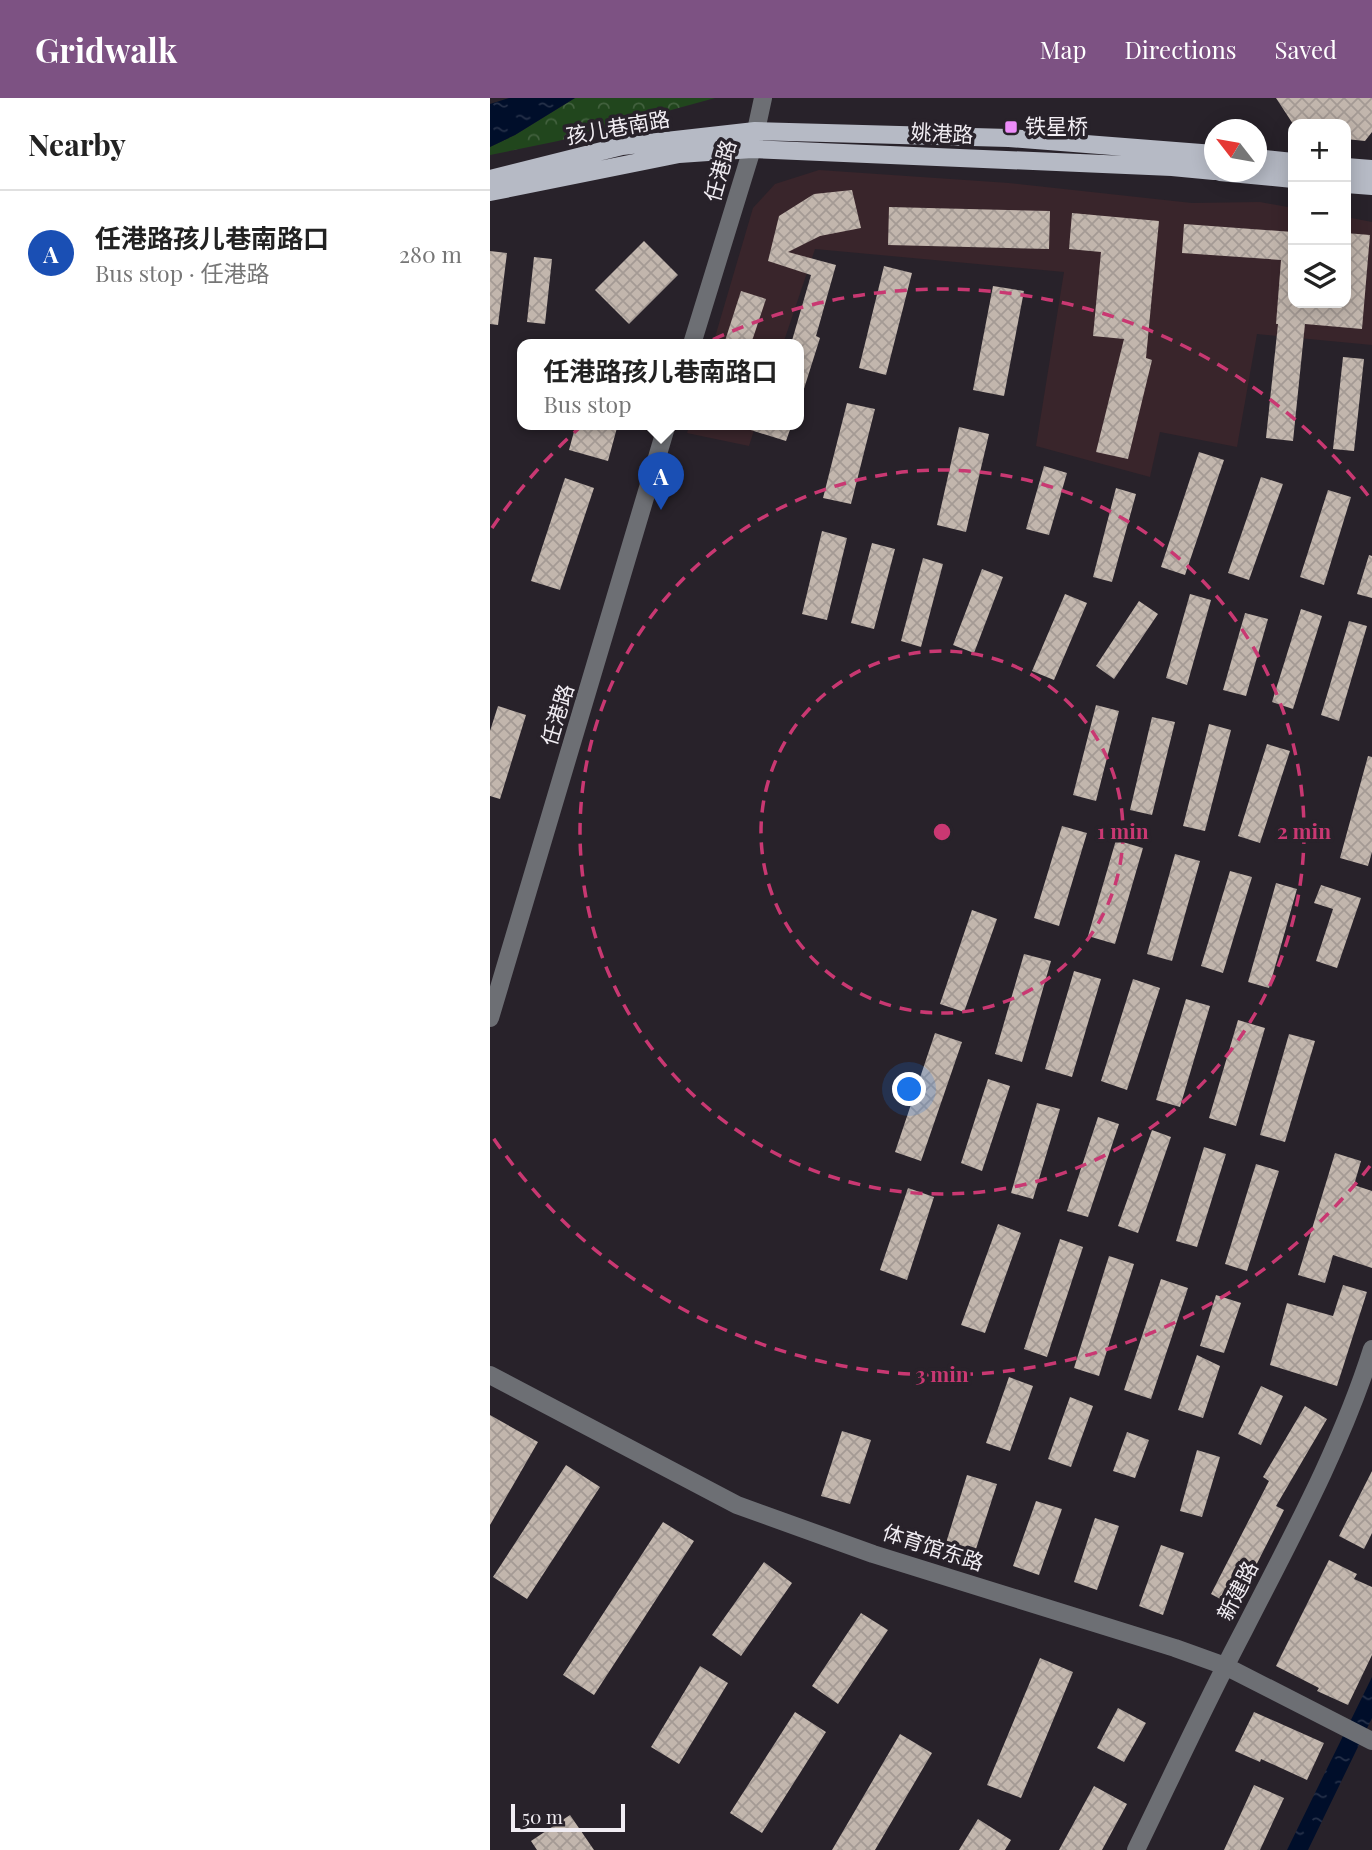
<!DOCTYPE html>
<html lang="en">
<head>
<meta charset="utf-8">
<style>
	body { margin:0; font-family:"Playfair Display","Noto Sans SC",serif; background:#f2f2f2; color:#222 }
	.controls { position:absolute; right:21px; top:21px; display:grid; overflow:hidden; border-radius:14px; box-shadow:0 4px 18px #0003 }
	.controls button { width:63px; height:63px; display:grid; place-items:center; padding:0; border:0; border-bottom:2px solid #e0e0e0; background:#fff; color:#222; font:35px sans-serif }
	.compass { position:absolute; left:714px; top:21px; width:63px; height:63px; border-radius:50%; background:#fff; box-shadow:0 4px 18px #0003; rotate:301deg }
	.scale { position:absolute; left:21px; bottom:18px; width:114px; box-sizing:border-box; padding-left:7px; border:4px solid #f1edf3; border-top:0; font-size:19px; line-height:24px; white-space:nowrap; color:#f1edf3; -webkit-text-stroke:5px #28222a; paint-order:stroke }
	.you { position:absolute; left:420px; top:992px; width:24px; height:24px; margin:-18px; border:5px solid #fff; border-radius:50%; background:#1a73e8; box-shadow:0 0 0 10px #1a73e833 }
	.badge { display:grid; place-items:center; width:46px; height:46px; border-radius:50%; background:#7d5283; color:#fff; font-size:23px; font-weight:700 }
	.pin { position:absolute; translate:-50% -58px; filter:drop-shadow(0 2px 4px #0008) }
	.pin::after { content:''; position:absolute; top:37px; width:24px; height:21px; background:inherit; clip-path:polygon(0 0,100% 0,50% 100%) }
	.popup { position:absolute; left:27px; top:241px; width:287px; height:91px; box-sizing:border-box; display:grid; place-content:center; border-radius:14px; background:#fff; filter:drop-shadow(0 2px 5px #0005); font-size:23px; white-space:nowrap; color:#767676 }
	.popup b { font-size:26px; color:#222 }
	.popup::after { content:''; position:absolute; left:50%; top:100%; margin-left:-14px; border:14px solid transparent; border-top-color:#fff }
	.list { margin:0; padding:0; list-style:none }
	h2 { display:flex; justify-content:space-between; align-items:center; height:91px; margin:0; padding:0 28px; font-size:30px }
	h2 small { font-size:23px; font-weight:400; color:#767676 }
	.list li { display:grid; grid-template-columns:46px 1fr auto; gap:21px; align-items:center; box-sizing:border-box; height:126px; padding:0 28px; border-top:2px solid #e0e0e0 }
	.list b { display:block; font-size:26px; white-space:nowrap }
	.list p { margin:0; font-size:23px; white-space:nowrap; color:#767676 }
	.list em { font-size:23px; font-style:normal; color:#767676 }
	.icon { flex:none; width:38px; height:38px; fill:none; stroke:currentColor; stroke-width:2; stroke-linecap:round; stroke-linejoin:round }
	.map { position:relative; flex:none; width:882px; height:1752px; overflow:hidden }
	header { display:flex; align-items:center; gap:42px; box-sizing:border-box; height:98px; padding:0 35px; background:#7d5283; color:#fff }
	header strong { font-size:33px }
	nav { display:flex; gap:38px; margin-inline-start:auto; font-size:24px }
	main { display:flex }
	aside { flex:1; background:#fff }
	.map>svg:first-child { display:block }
</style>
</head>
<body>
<header>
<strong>Gridwalk</strong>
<nav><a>Map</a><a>Directions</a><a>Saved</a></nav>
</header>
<main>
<aside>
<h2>Nearby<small></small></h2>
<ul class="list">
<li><span class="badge" style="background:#1a4fb4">A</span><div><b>任港路孩儿巷南路口</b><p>Bus stop · 任港路</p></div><em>280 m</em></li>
</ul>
</aside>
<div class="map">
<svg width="882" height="1752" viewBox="0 0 882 1752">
	<defs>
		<pattern id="park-crowns" width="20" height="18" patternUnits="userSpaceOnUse" patternTransform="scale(1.75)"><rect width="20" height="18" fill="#21461d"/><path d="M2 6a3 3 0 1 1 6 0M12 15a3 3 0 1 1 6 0" fill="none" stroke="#42613e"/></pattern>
		<pattern id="water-ripples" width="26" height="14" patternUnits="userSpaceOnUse" patternTransform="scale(1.75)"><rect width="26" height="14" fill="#000e2a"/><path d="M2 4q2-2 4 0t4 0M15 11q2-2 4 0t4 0" fill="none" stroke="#263149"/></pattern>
		<pattern id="building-cross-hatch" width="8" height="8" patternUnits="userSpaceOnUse" patternTransform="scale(1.75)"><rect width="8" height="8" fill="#c2b6ad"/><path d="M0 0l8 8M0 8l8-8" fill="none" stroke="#a49a94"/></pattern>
	</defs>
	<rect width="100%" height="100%" fill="#28222a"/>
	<path fill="#39252b" d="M329 72 519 85 702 105 770 104 803 110V205H856V119L882 124V247L767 236 747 349 670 334 660 379 546 348 574 174 325 151 293 246H223L263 110 285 86Z
		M200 326H266L259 348 197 335Z"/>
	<path fill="url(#park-crowns)" d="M85 0H225L68 43 0 57V49L25 37Z"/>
	<path fill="url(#water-ripples)" d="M19 0H85L25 37 0 49V6Z
		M882 1579V1620L818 1752H797Z"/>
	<path fill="url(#building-cross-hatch)" d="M786 0H882V34L875 43 856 41V26H803Z
		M362 92 371 130 330 138 298 154 346 167 326 238 330 240 312 297 309 296V246H301L321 177 278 163 289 118 324 96Z
		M399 109 560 113 559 151 398 147Z
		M582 115 669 123 656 260 662 262 638 361 606 354 634 241 603 238 611 154 579 151Z
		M694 126 803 134V205H856V135L880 137 872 231 815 226 803 343 776 340 788 226H786L791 162 692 155Z
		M154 143 188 177 139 226 105 192Z
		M0 153 17 155 8 227 0 226Z
		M44 159 62 161 55 226 37 224Z
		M394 168 422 175 396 277 369 270Z
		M503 188 534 193 514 298 483 292Z
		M251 193 276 201 261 246H234Z
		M853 259 874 261 864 353 843 351Z
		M357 305 385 311 361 406 333 400Z
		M86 326H128L118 363 79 352Z
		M252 326H302L296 343 251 329Z
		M469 329 499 336 476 434 447 427Z
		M709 354 734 362 695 477 671 469Z
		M554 368 577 375 559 437 536 431Z
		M771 379 793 386 759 482 738 475Z
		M75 380 104 390 70 492 41 483Z
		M626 390 646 396 622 484 603 479Z
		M838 392 861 399 834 487 810 479Z
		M332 433 357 440 337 522 312 516Z
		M382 445 405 451 384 531 361 525Z
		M879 457 882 458V500L867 496Z
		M433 460 453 466 431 549 411 543Z
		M492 471 513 479 484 555 463 547Z
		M575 496 597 505 564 582 542 573Z
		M700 496 721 502 697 587 676 580Z
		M649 503 668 516 624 581 606 568Z
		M811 511 832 518 803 611 782 604Z
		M755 515 778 521 756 598 733 592Z
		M859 523 877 528 849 623 831 617Z
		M606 607 629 613 606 703 583 697Z
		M8 608 36 617 10 701 0 698V633Z
		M662 619 685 624 662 717 640 712Z
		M719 626 741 632 715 733 693 728Z
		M777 646 800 653 770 745 748 738Z
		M878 658 882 659V754L878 768 850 760Z
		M572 728 597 735 569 828 544 820Z
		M626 742 653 750 625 846 598 838Z
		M685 756 710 763 682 863 657 856Z
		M740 773 762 779 733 875 711 868Z
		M786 785 807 791 779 890 758 884Z
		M831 787 871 800 847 870 826 863 843 811 824 805Z
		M482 812 507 821 474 914 450 906Z
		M534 856 561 863 532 964 505 956Z
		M584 873 611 881 582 979 555 971Z
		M643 881 670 890 637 992 611 983Z
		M696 901 720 908 690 1009 666 1002Z
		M748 922 775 930 746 1028 719 1020Z
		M445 935 472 944 431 1063 405 1054Z
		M799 936 825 943 795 1044 770 1037Z
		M498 981 520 988 492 1073 471 1065Z
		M547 1005 570 1011 543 1101 521 1095Z
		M608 1019 629 1026 598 1119 577 1113Z
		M662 1032 681 1039 648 1135 628 1128Z
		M714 1049 736 1056 707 1149 686 1143Z
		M845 1055 871 1063 864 1087 882 1093V1170L843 1157 835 1185 808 1177Z
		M766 1066 789 1073 757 1173 735 1166Z
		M418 1090 444 1099 417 1182 390 1172Z
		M508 1126 531 1135 495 1235 471 1227Z
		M570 1141 593 1149 557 1259 534 1251Z
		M619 1158 644 1166 609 1278 584 1270Z
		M671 1181 698 1190 661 1301 634 1292Z
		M853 1187 877 1194 847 1288 780 1267 797 1205 843 1218Z
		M726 1197 751 1205 734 1255 710 1248Z
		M707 1257 730 1268 713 1320 688 1312Z
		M519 1279 543 1288 520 1353 496 1345Z
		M771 1288 793 1298 771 1347 748 1336Z
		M580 1299 603 1308 581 1369 558 1361Z
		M815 1308 837 1321 786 1408 794 1412 745 1509 721 1496 779 1383 773 1379Z
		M0 1317 48 1344 0 1427Z
		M352 1333 381 1342 360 1406 331 1398Z
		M637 1334 659 1342 645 1380 623 1373Z
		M707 1352 730 1359 712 1419 690 1413Z
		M76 1367 110 1389 37 1501 3 1479Z
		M882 1373V1435L874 1451 849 1438Z
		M477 1377 507 1386 485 1454 456 1445Z
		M546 1403 572 1411 549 1477 523 1468Z
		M605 1420 629 1428 607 1492 584 1484Z
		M173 1424 204 1443 104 1597 73 1577Z
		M671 1447 694 1455 673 1517 649 1508Z
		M839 1462 867 1476 864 1481 882 1489V1557L858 1607 827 1593 829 1590 786 1568Z
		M274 1464 302 1485 251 1558 222 1537Z
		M371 1515 398 1532 348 1606 322 1588Z
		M550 1560 583 1574 531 1700 497 1687Z
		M210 1568 238 1585 189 1666 161 1649Z
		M628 1610 656 1625 634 1664 607 1650Z
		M305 1614 336 1634 272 1735 240 1715Z
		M764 1614 834 1645 817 1682 771 1661 770 1664 745 1653Z
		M410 1636 442 1655 385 1752H342Z
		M764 1687 794 1700 770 1752H734Z
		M604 1688 637 1706 612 1752H569Z
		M80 1717 104 1752H47L41 1743Z
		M488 1721 521 1742 515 1752H469Z"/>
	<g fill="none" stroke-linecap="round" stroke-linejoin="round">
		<path stroke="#6d6f74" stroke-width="18" d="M202 246 262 51 273 0
			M0 920 177 326
			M0 1277 247 1407 383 1456 685 1550 735 1568 882 1643
			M646 1752C682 1678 716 1604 754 1532 801 1440 851 1349 882 1251"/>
		<path stroke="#b6bac5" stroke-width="18" d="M766 60 803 64
			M856 69 882 71
			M730 74 803 81
			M0 81 132 48 265 33 519 40 724 56
			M856 86 882 88
			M0 94 189 56 262 51 682 69 724 73"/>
	</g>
	<g fill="none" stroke="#c93872" stroke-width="3.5" stroke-dasharray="12 9">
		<circle cx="452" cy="734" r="181"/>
		<circle cx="452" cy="734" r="362"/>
		<path d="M880 1068A543 543 0 0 1 2 1038M2 430A543 543 0 0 1 880 400"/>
	</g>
	<rect fill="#ed8cf9" stroke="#28222a" stroke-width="2.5" x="514" y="22" width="14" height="14" rx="3.5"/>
	<g text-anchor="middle" stroke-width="7" stroke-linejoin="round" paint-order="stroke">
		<g font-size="21" fill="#f1edf3" stroke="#28222a" text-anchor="start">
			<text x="535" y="36">铁星桥</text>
		</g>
		<g font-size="21" fill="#f1edf3" stroke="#28222a">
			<text transform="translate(128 30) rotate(-10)" y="7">孩儿巷南路</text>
			<text transform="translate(452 36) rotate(3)" y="7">姚港路</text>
			<text transform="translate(231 73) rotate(-74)" y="7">任港路</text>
			<text transform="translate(68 617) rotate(-73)" y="7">任港路</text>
			<text transform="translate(443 1450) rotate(18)" y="7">体育馆东路</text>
			<text transform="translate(748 1493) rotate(-63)" y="7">新建路</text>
		</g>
	</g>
	<circle cx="452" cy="734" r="10" fill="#c93872" stroke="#28222a" stroke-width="3.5"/>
	<g font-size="21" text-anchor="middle" font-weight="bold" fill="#c93872" stroke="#28222a" stroke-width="7" stroke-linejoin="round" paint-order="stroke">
		<text x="633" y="741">1 min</text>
		<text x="814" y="741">2 min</text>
		<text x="452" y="1284">3 min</text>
	</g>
</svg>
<div class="controls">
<button>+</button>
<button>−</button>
<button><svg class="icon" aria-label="layers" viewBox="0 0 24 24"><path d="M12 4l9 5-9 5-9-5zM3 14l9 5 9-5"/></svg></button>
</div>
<svg class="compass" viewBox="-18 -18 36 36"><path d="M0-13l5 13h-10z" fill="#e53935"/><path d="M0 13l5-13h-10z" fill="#767676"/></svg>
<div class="scale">50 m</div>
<div class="you"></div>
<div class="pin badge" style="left:171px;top:412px;background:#1a4fb4">A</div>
<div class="popup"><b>任港路孩儿巷南路口</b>Bus stop</div>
</div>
</main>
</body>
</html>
